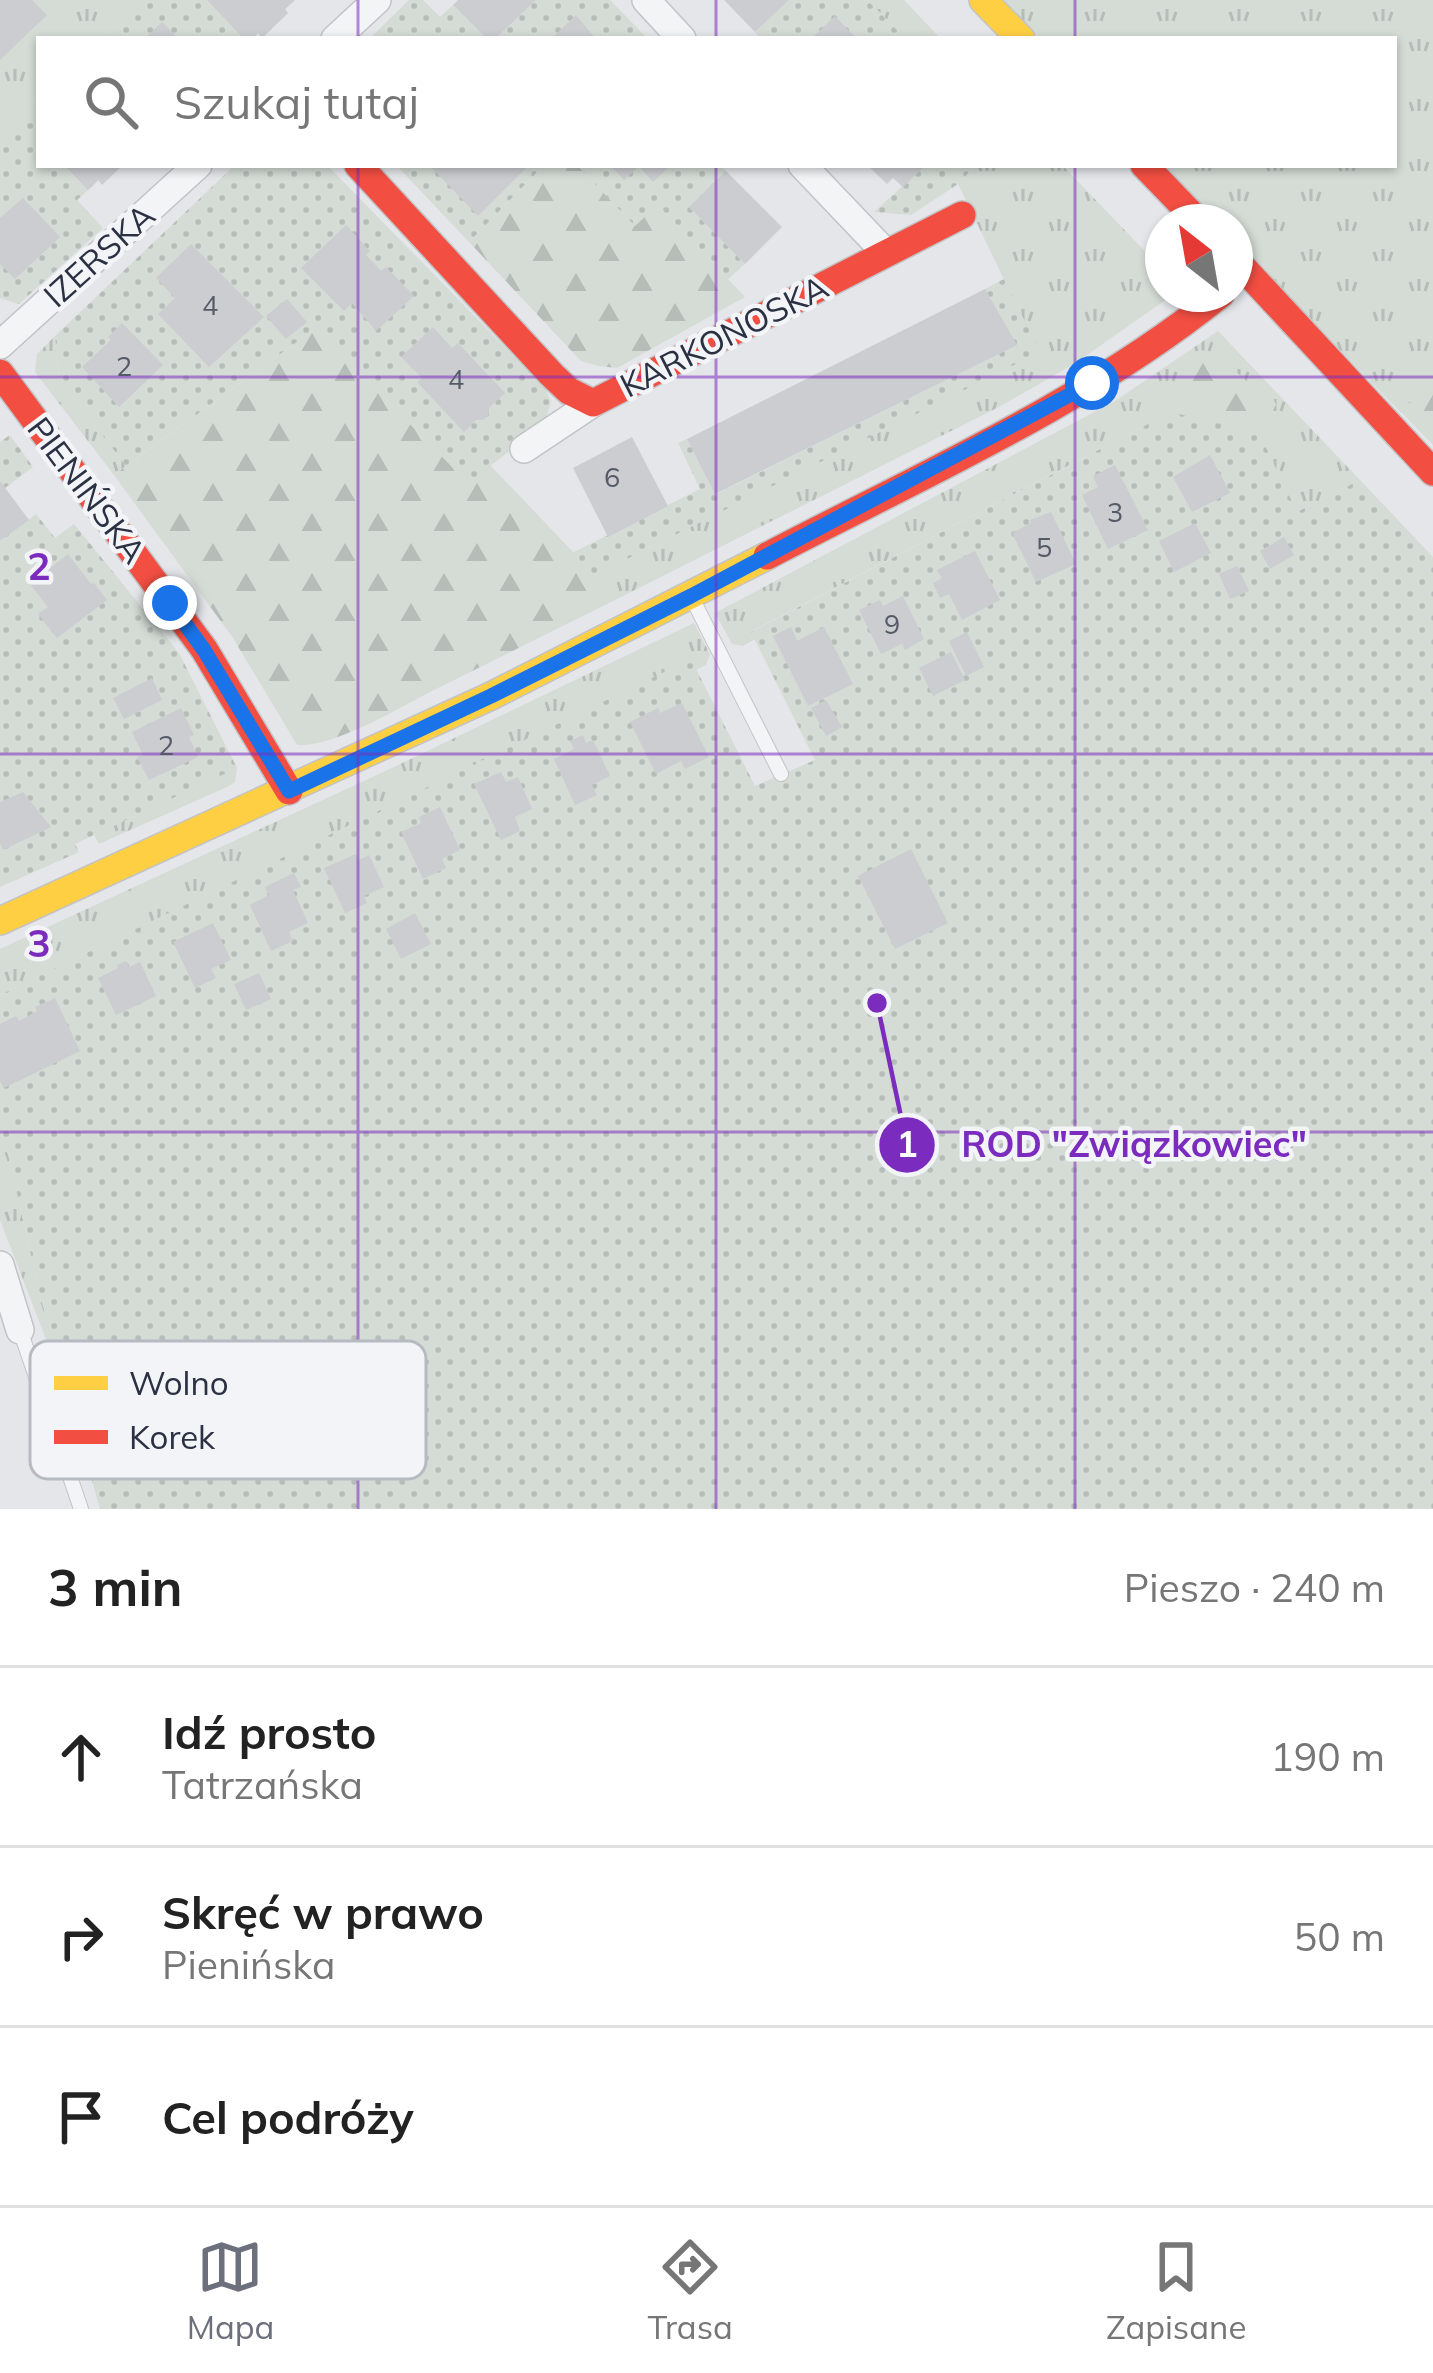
<!DOCTYPE html>
<html lang="pl">
<head>
<meta charset="utf-8">
<style>
	body { margin:0; font-family:Mulish,sans-serif; background:#f2f2f2; color:#222 }
	.compass { position:absolute; left:1145px; top:204px; width:108px; height:108px; border-radius:50%; background:#fff; box-shadow:0 3px 9px #0004; rotate:329deg }
	.stop { position:absolute; width:36px; height:36px; margin:-27px; border:9px solid #1a73e8; border-radius:50%; background:#fff }
	.stop.end { background:#1a73e8; border-color:#fff; box-shadow:0 3px 12px #0008 }
	.list { margin:0; padding:0; list-style:none }
	h2 { display:flex; justify-content:space-between; align-items:center; height:156px; margin:0; padding:0 48px; font-size:51px }
	h2 small { font-size:39px; font-weight:400; color:#767676 }
	.list li { display:grid; grid-template-columns:78px 1fr auto; gap:36px; align-items:center; box-sizing:border-box; height:180px; padding:0 48px; border-top:3px solid #e0e0e0 }
	.list b { display:block; font-size:45px; white-space:nowrap }
	.list p { margin:0; font-size:39px; white-space:nowrap; color:#767676 }
	.list em { font-size:39px; font-style:normal; color:#767676 }
	.icon { flex:none; width:66px; height:66px; fill:none; stroke:currentColor; stroke-width:2; stroke-linecap:round; stroke-linejoin:round }
	.map { position:relative; flex:none; width:1433px; height:1509px; overflow:hidden }
	.search { position:absolute; background:#fff; box-shadow:0 3px 9px #0004; left:36px; right:36px; top:36px; height:132px; display:flex; align-items:center; gap:30px; box-sizing:border-box; padding:0 42px; border-radius:0px; color:#767676; font-size:45px }
	.sheet { height:696px; background:#fff }
	nav { display:flex; justify-content:space-around; align-items:center; box-sizing:border-box; height:168px; border-top:3px solid #e0e0e0; background:#fff; font-size:33px; color:#767676 }
	nav a { display:grid; justify-items:center; gap:6px }
	nav .on { color:#6c707c }
	.map>svg:first-child { display:block }
</style>
</head>
<body>
<div class="map">
<svg width="1433" height="1509" viewBox="0 0 1433 1509">
	<defs>
		<pattern id="grass-tufts" width="24" height="20" patternUnits="userSpaceOnUse" patternTransform="scale(3)"><rect width="24" height="20" fill="#d4dcd5"/><path d="M3 7l-1-3M5 7V3M7 7l1-3M15 17l-1-3M17 17v-4M19 17l1-3" fill="none" stroke="#b6bdb8"/></pattern>
		<pattern id="forest-firs" width="22" height="20" patternUnits="userSpaceOnUse" patternTransform="scale(3)"><rect width="22" height="20" fill="#d4dcd5"/><path d="M5 1l3.5 6h-7zM16 11l3.5 6h-7z" fill="#b6bdb8"/></pattern>
		<pattern id="garden-dots" width="8" height="8" patternUnits="userSpaceOnUse" patternTransform="scale(3)"><rect width="8" height="8" fill="#d4dcd5"/><path d="M2 2h.1M6 6h.1" fill="none" stroke="#b6bdb8" stroke-width="1.8" stroke-linecap="round"/></pattern>
	</defs>
	<rect width="100%" height="100%" fill="#e4e6e9"/>
	<path fill="url(#grass-tufts)" d="M0 0H140L100 39H39V98L0 136Z
		M867 0H904L941 39H906Z
		M1002 0H1433V379L1401 413 1235 241V222H1217L1162 165H1394V39H1040Z
		M976 165H1062L1163 270V294H1174L1074 364 999 407 609 603 595 575 1039 352 958 184Z
		M1218 331 1360 480 1297 512 1171 412 752 631 755 639 743 646 732 644 715 613 1115 401Z
		M55 336 59 378 126 466 114 475 35 372 37 354Z
		M694 623 710 654 706 665 696 670 690 660 0 995V949L394 767Z
		M237 768 235 782 227 787 99 844 94 835Z
		M0 1138 8 1154 41 1299 78 1422 0 1220Z"/>
	<path fill="url(#forest-firs)" d="M544 165H577L634 225 657 204 745 297 617 368 599 366 581 361 469 242Z
		M316 328 467 482 490 465 595 575 609 603C551 632 492 661 434 690 400 707 333 748 297 745L233 638 114 475Z
		M1201 350 1214 353 1249 383 1259 387 1273 397 1276 405 1268 418C1246 430 1202 422 1184 404 1176 391 1189 377 1187 362Z
		M1433 379V445L1401 412Z"/>
	<path fill="url(#garden-dots)" d="M140 0H295L285 9 288 13 262 38 258 33 252 39H100Z
		M409 0H423L440 17 453 5 487 39H369Z
		M536 0H610L648 39H495Z
		M789 0H867L906 39H761L755 32Z
		M39 98V165H123L98 181 77 200 103 228 19 304 0 298V136Z
		M235 165H327L545 388 551 402 544 424 468 483 316 328 126 466 59 378 55 336Z
		M396 165H544L469 242Z
		M577 165H720L726 171 690 208 745 264 728 279 658 205 635 226Z
		M926 165H976L958 184 911 215 874 212Z
		M1004 279 1040 352 595 575 572 553 700 489 678 443 687 439 716 494 1016 345 985 289Z
		M1171 412 1259 433 1297 512 1360 480 1433 557V1509H100L41 1299 8 1154 0 1138V995L691 659 755 786 815 760 751 632Z
		M10 435 33 467 5 488 0 481V442Z
		M36 514 55 538 74 524 179 653 237 768 75 844 79 852 0 887V541Z"/>
	<path fill="#cbcdd1" d="M0 0H32L47 15 0 60Z
		M207 0H295L285 9 288 13 262 38 258 33 252 39H244Z
		M458 0H536L495 39H487L453 5Z
		M724 0H789L755 32Z
		M576 15 596 39H551Z
		M835 16 857 39H811Z
		M162 22 179 39H144Z
		M64 165H123L102 185 98 180 88 190Z
		M429 165H529L478 216Z
		M610 165H671L653 182 639 166 624 180Z
		M867 165H926L903 187 893 178 887 184Z
		M726 171 782 227 745 264 689 207Z
		M23 198 60 237 15 279 0 264V218Z
		M346 225 370 251 366 255 381 271 386 267 414 296 376 331 352 303 344 311 301 268Z
		M191 244 264 317 209 367 158 314 175 298 156 278Z
		M985 289 1017 345 715 494 687 439Z
		M287 299 307 322 286 339 266 316Z
		M122 323 163 365 119 407 82 367 111 340 108 337Z
		M433 327 452 348 458 343 505 393 489 408V414L483 420H476L464 432 417 382 422 378 401 357Z
		M632 437 668 506 608 537 573 468Z
		M1210 455 1230 493 1192 512 1173 477Z
		M1115 465 1148 530 1108 549 1082 495 1098 487 1093 476Z
		M0 481 29 520 0 541Z
		M1051 512 1076 564 1036 582 1012 533 1031 523 1030 520Z
		M1195 523 1211 553 1174 572 1159 541Z
		M1284 537 1294 555 1270 569 1260 551Z
		M975 551 1000 600 962 620 949 594 940 598 933 583 942 578 937 570Z
		M68 554 91 584 94 583 107 600 57 638 38 614 48 607 30 584Z
		M1237 566 1249 591 1230 599 1219 574Z
		M903 596 924 639 905 650 902 644 881 654 859 610 880 600 883 606Z
		M791 627 797 641 824 627 853 684 808 706 773 636Z
		M967 632 984 667 966 676 949 641Z
		M951 652 965 680 933 696 919 668Z
		M152 678 162 700 124 719 113 698Z
		M826 700 842 727 826 736 811 708Z
		M682 703 709 757 685 769 681 761 656 774 630 722 658 708 660 713Z
		M181 708 194 735 189 737 198 757 149 780 137 757 143 755 132 732Z
		M583 735 586 743 593 740 610 776 592 785 597 795 575 805 554 759 574 749 570 741Z
		M501 772 506 782 518 777 532 809 515 817 520 831 501 840 474 784Z
		M23 792 51 827 3 850 0 843V802Z
		M440 807 460 850 442 859 446 868 423 879 401 832 421 823 419 817Z
		M911 849 948 923 895 949 858 876Z
		M356 854 359 860 369 855 384 887 364 896 367 903 345 913 324 868Z
		M294 873 301 887 293 890 308 923 289 932 293 941 271 951 250 905 269 895 265 887Z
		M415 913 431 944 401 959 386 929Z
		M213 923 231 960 211 969 216 978 195 988 173 942Z
		M126 961 129 967 140 962 156 996 116 1015 98 978 118 968 117 965Z
		M259 973 271 999 246 1010 234 984Z
		M55 998 80 1051 4 1088 0 1081V1024L16 1016 19 1021 37 1011 35 1007Z"/>
	<g fill="none" stroke-linecap="round" stroke-linejoin="round">
		<defs>
			<path id="lane" d="M693 600 781 774
				M20 1330 81 1509"/>
			<path id="street" d="M646 0 682 39
				M335 39 377 0
				M802 165 886 253
				M0 345 198 165
				M524 449 593 403
				M0 1265 20 1330"/>
			<path id="slow" d="M983 0 1021 39
				M0 921 491 696 767 556"/>
			<path id="jam" d="M358 165 552 375 569 391 593 403 962 215
				M1144 165 1199 222
				M1235 259 1433 472
				M0 373 204 649 289 791
				M767 556C920 476 1086 403 1221 294"/>
		</defs>
		<use href="#lane" stroke="#c1c3c6" stroke-width="16"/>
		<use href="#street" stroke="#c1c3c6" stroke-width="30"/>
		<use href="#slow" stroke="#c1c3c6" stroke-width="30"/>
		<use href="#jam" stroke="#c1c3c6" stroke-width="30"/>
		<use href="#lane" stroke="#f3f4f6" stroke-width="14"/>
		<use href="#street" stroke="#f3f4f6" stroke-width="27"/>
		<use href="#slow" stroke="#ffcf43" stroke-width="27"/>
		<use href="#jam" stroke="#f24e42" stroke-width="27"/>
	</g>
	<g fill="none" stroke-linecap="round" stroke-linejoin="round">
		<path stroke="#1a73e8" stroke-width="15" d="M170 603 204 650 289 791 491 696 691 596 1092 383"/>
	</g>
	<path fill="none" stroke="#7b2cbf" stroke-width="3" stroke-opacity="0.55" d="M358 0V39M716 0V39M1075 0V39M358 165V1509M716 165V1509M1075 165V1509M0 377H1433M0 754H1433M0 1132H1433"/>
	<g text-anchor="middle" stroke-width="9" stroke-linejoin="round" paint-order="stroke">
		<g font-size="27" fill="#555a67">
			<text x="210" y="315">4</text>
			<text x="124" y="376">2</text>
			<text x="456" y="389">4</text>
			<text x="612" y="487">6</text>
			<text x="1115" y="522">3</text>
			<text x="1044" y="557">5</text>
			<text x="892" y="634">9</text>
			<text x="166" y="755">2</text>
		</g>
		<g font-size="33" fill="#2b3142" stroke="#f2f4f8">
			<text transform="translate(99 255) rotate(-42)" y="12">IZERSKA</text>
			<text transform="translate(724 336) rotate(-27)" y="12">KARKONOSKA</text>
			<text transform="translate(87 490) rotate(53)" y="12">PIENIŃSKA</text>
		</g>
	</g>
	<rect x="30" y="1341" width="396" height="138" rx="18" fill="#f2f4f8" stroke="#b6bac1" stroke-width="3"/>
	<rect x="54" y="1376" width="54" height="14" fill="#ffcf43"/>
	<rect x="54" y="1430" width="54" height="14" fill="#f24e42"/>
	<g font-size="33" fill="#2b3142">
		<text x="129" y="1395">Wolno</text>
		<text x="129" y="1449">Korek</text>
	</g>
	<g font-size="39" text-anchor="middle" font-weight="bold" fill="#7b2cbf" stroke="#f2f4f8" stroke-width="9" stroke-linejoin="round" paint-order="stroke">
		<text x="39" y="580">2</text>
		<text x="39" y="957">3</text>
	</g>
	<path fill="none" stroke="#7b2cbf" stroke-width="4.5" d="M877 1003L907 1145"/>
	<g fill="#7b2cbf" stroke="#f2f4f8" stroke-width="4.5">
		<circle cx="877" cy="1003" r="12"/>
		<circle cx="907" cy="1145" r="30"/>
	</g>
	<g font-size="36" text-anchor="middle" font-weight="bold" fill="#fff">
		<text x="907" y="1157">1</text>
	</g>
	<g font-size="36" text-anchor="middle" font-weight="bold" fill="#7b2cbf" stroke="#f2f4f8" stroke-width="9" stroke-linejoin="round" paint-order="stroke">
		<text x="1134" y="1157">ROD "Związkowiec"</text>
	</g>
</svg>
<svg class="compass" viewBox="-18 -18 36 36"><path d="M0-13l5 13h-10z" fill="#e53935"/><path d="M0 13l5-13h-10z" fill="#767676"/></svg>
<div class="stop" style="left:1092px;top:383px"></div>
<div class="stop end" style="left:170px;top:603px"></div>
<div class="search"><svg class="icon" aria-label="search" viewBox="0 0 24 24"><circle cx="10" cy="10" r="6"/><path d="M15 15l6 6"/></svg>Szukaj tutaj</div>
</div>
<section class="sheet">
<h2>3 min<small>Pieszo · 240 m</small></h2>
<ul class="list">
<li><svg class="icon" aria-label="ahead" viewBox="0 0 24 24"><path d="M12 20V5M6 11l6-6 6 6"/></svg><div><b>Idź prosto</b><p>Tatrzańska</p></div><em>190 m</em></li>
<li><svg class="icon" aria-label="right" viewBox="0 0 24 24"><path d="M7 20v-9h11M14 6l5 5-5 5"/></svg><div><b>Skręć w prawo</b><p>Pienińska</p></div><em>50 m</em></li>
<li><svg class="icon" aria-label="arrive" viewBox="0 0 24 24"><path d="M6 21V4h12l-3 4 3 4H6"/></svg><div><b>Cel podróży</b></div></li>
</ul>
</section>
<nav>
<a class="on"><svg class="icon" aria-label="map" viewBox="0 0 24 24"><path d="M3 6l6-2 6 2 6-2v14l-6 2-6-2-6 2zM9 4v14M15 6v14"/></svg>Mapa</a>
<a><svg class="icon" aria-label="directions" viewBox="0 0 24 24"><path d="M12 3l9 9-9 9-9-9zM9 14v-3h6M13 9l2 2-2 2"/></svg>Trasa</a>
<a><svg class="icon" aria-label="saved" viewBox="0 0 24 24"><path d="M7 4h10v16l-5-4-5 4z"/></svg>Zapisane</a>
</nav>
</body>
</html>
